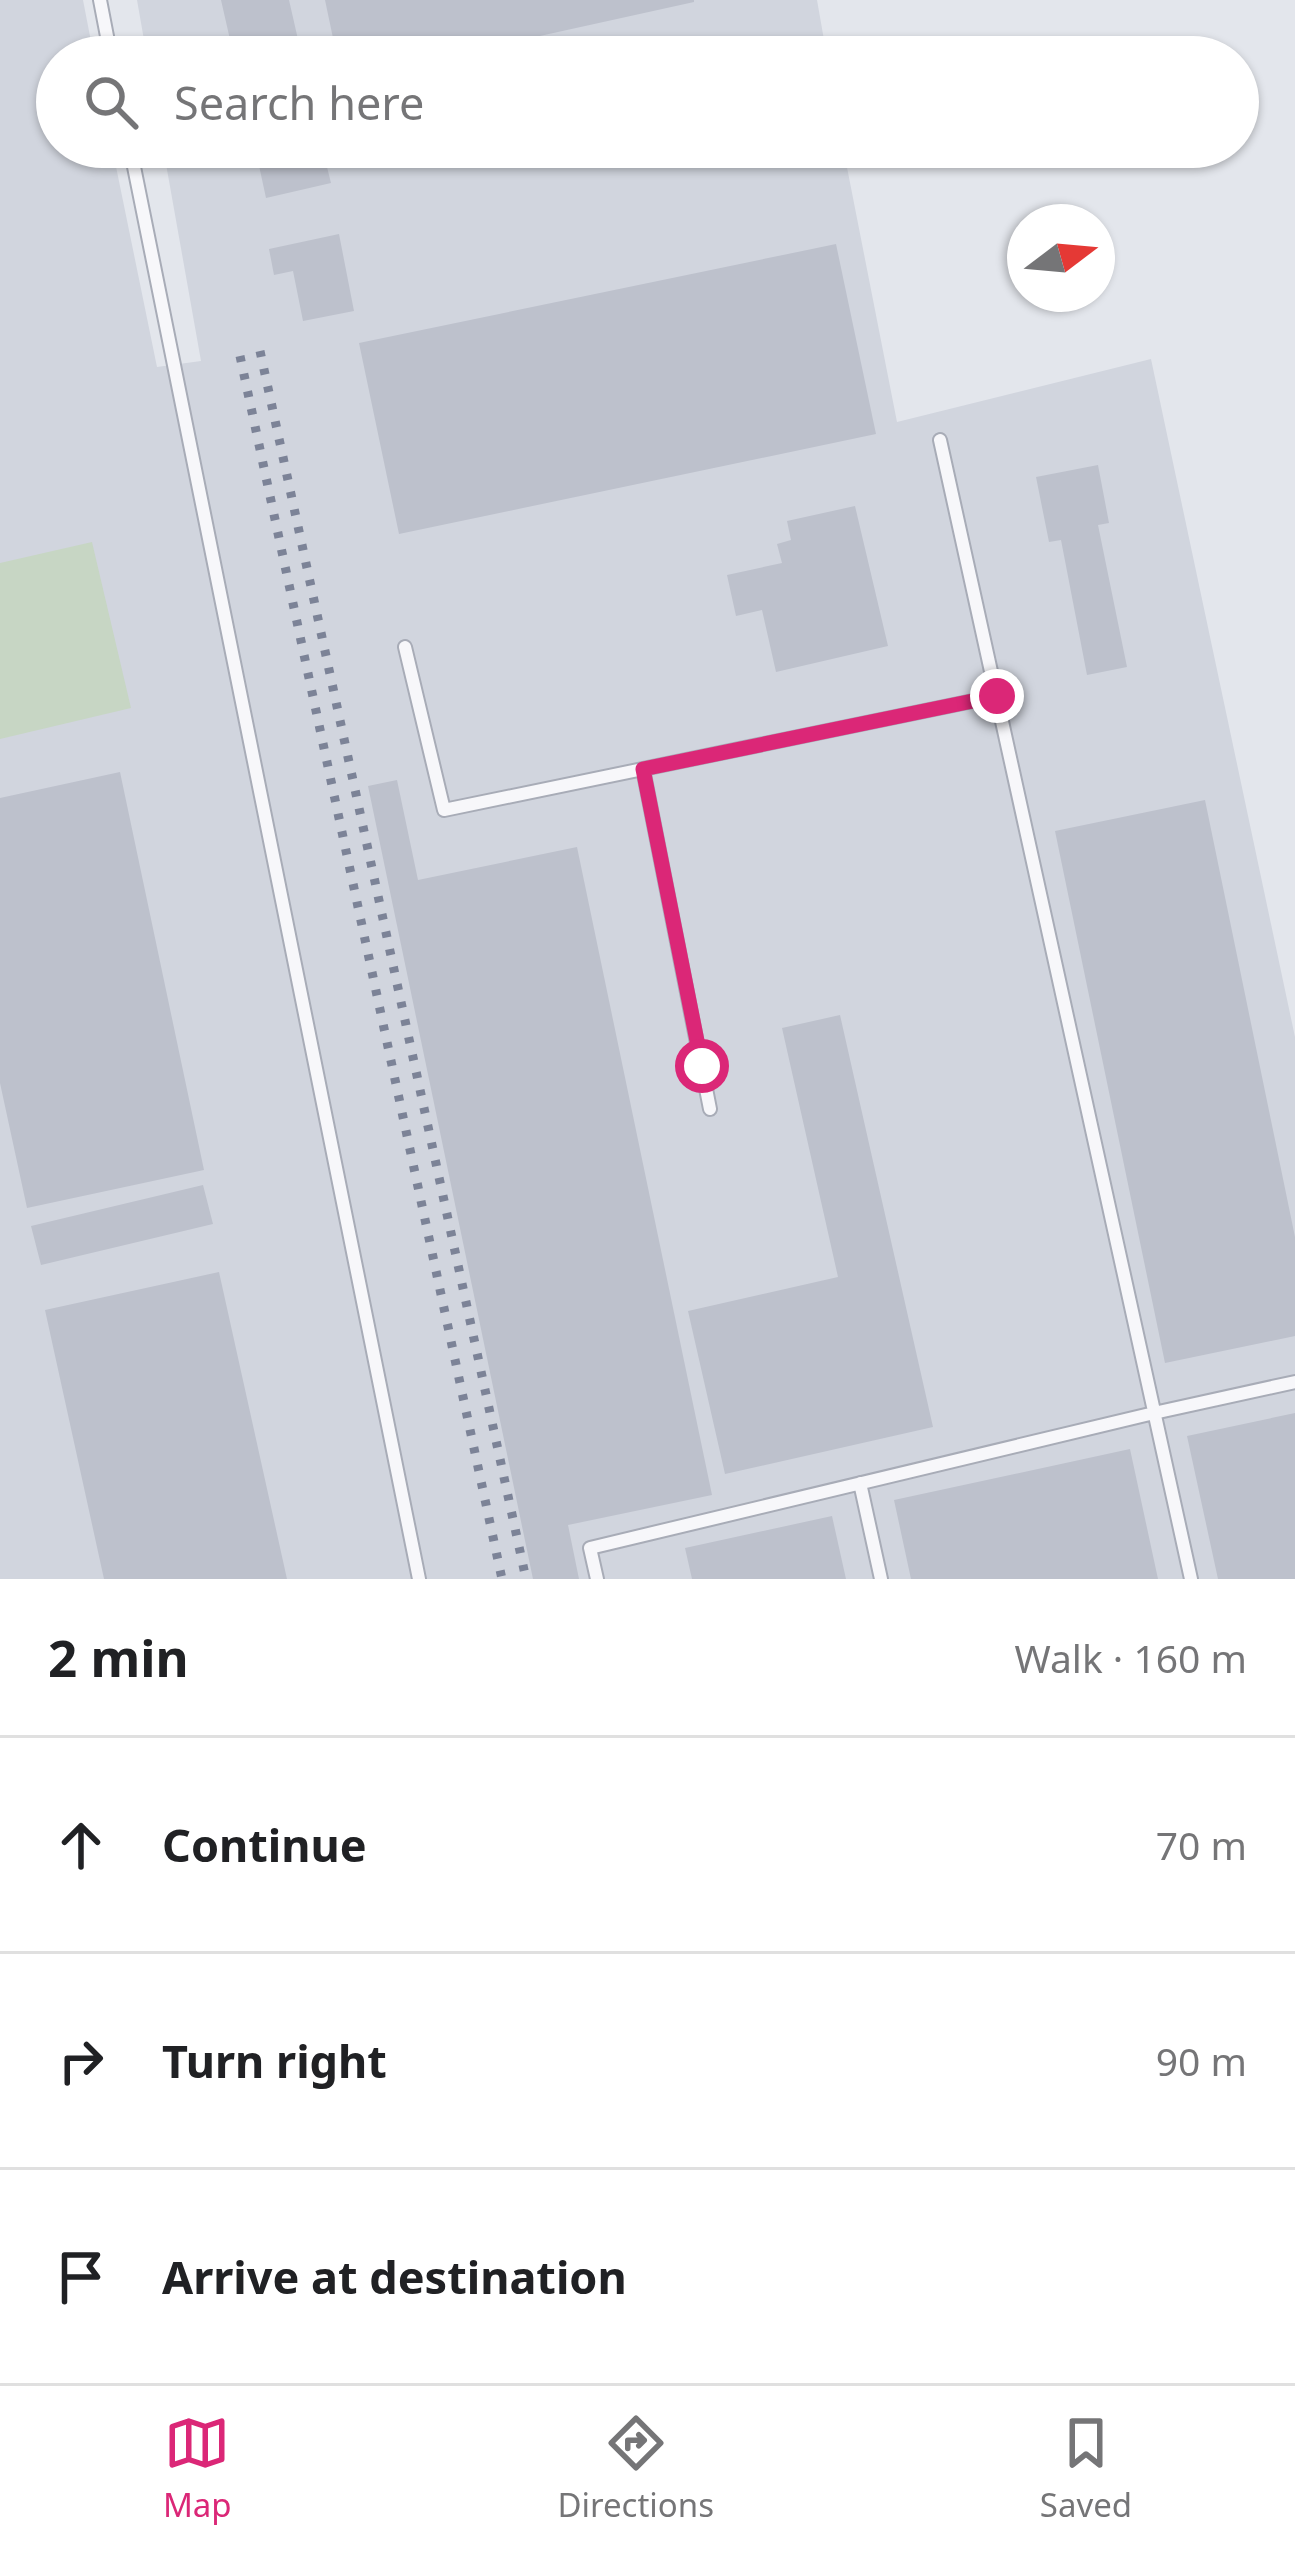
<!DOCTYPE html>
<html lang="en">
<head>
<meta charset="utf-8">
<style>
	body { margin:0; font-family:"Noto Sans",sans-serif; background:#f6f6f6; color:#202124 }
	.compass { position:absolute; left:1007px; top:204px; width:108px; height:108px; border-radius:50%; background:#fff; box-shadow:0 3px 9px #0004; rotate:74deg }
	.stop { position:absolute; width:36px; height:36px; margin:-27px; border:9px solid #db2777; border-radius:50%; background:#fff }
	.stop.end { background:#db2777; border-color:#fff; box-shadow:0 3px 12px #0008 }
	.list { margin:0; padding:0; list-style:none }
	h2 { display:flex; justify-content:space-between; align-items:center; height:156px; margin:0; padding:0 48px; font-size:51px }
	h2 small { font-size:39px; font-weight:400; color:#757577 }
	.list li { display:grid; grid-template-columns:78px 1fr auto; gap:36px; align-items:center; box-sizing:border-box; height:216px; padding:0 48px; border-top:3px solid #e0e0e0 }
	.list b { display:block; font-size:45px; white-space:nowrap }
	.list em { font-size:39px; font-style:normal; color:#757577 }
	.icon { flex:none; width:66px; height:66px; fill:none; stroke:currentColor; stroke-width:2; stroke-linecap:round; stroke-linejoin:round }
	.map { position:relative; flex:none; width:1295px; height:1579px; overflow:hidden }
	.search { position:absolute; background:#fff; box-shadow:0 3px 9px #0004; left:36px; right:36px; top:36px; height:132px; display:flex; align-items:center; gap:30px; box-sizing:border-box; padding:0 42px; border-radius:66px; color:#757577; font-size:45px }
	.sheet { height:804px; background:#fff }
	nav { display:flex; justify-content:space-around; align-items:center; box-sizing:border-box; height:168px; border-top:3px solid #e0e0e0; background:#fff; font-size:33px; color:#757577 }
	nav a { display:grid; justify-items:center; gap:6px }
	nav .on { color:#db2777 }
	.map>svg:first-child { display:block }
</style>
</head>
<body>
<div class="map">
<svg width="1295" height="1579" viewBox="0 0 1295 1579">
	<rect width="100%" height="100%" fill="#e3e6ec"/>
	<path fill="#d1d5de" d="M0 0H83L94 57H57V147H112L157 367 201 361 163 147H843L897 422 1151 359 1295 1037V1579H0Z
		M137 0H817L827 57H147Z"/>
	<path fill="#c7d6c4" d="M92 542 131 708 0 739V563Z"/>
	<path fill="#bdc1cc" d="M221 0H289L302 57H234Z
		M325 0H694V2L445 57H337Z
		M255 147H322L331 183 266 198Z
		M339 234 354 311 303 321 293 271 274 275 269 249Z
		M836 244 876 434 399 534 359 343Z
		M1098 465 1109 523 1098 525 1127 667 1087 675 1061 540 1049 542 1036 477Z
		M855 506 888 646 776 672 762 610 736 616 727 575 782 563 777 544 791 540 787 521Z
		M120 772 204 1170 27 1208 0 1083V798Z
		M397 780 418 880 577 847 712 1495 568 1525 579 1579H533L368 786Z
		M1205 800 1295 1237V1336L1165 1363 1055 831Z
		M840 1015 933 1427 725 1474 688 1311 838 1277 782 1028Z
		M203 1185 213 1224 41 1265 31 1226Z
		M219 1272 287 1579H104L45 1310Z
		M1295 1413V1579H1218L1187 1436Z
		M1130 1449 1158 1579H911L894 1500Z
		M832 1516 846 1579H692L685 1548Z"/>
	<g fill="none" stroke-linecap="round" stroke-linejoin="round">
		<defs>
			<path id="service" d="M100 0 111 57
				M130 147 419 1579
				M940 440 1191 1579
				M405 647 444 810 997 696
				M643 769 710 1109
				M860 1483 881 1579
				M597 1579 590 1548 1154 1413 1295 1382"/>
		</defs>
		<use href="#service" stroke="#a8acb7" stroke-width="16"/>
		<use href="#service" stroke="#f7f7fa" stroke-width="12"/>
		<path stroke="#7c8397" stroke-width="9" stroke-dasharray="6 12" stroke-linecap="butt" d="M260 351 526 1579
			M240 356 502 1579"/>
	</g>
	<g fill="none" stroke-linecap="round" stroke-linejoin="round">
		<path stroke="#db2777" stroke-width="15" d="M702 1066 643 769 997 696"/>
	</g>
</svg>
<svg class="compass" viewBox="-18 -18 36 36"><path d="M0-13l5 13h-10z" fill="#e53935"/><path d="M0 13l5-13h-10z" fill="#757577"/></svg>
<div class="stop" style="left:702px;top:1066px"></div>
<div class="stop end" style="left:997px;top:696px"></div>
<div class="search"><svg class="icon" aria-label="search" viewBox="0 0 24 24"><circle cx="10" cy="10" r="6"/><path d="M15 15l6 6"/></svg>Search here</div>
</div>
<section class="sheet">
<h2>2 min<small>Walk · 160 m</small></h2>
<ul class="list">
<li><svg class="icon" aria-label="ahead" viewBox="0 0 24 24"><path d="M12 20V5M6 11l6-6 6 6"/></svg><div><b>Continue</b></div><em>70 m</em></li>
<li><svg class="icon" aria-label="right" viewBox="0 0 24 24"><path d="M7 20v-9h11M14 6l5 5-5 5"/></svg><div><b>Turn right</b></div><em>90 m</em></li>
<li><svg class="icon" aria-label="arrive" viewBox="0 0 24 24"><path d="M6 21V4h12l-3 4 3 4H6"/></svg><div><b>Arrive at destination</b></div></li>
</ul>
</section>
<nav>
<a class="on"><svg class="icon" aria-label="map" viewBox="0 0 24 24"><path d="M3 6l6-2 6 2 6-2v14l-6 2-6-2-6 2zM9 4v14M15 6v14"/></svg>Map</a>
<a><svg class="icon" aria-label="directions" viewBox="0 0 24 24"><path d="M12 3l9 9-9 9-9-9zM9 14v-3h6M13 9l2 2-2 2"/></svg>Directions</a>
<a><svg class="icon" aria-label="saved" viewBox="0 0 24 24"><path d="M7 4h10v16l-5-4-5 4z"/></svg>Saved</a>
</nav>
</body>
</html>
